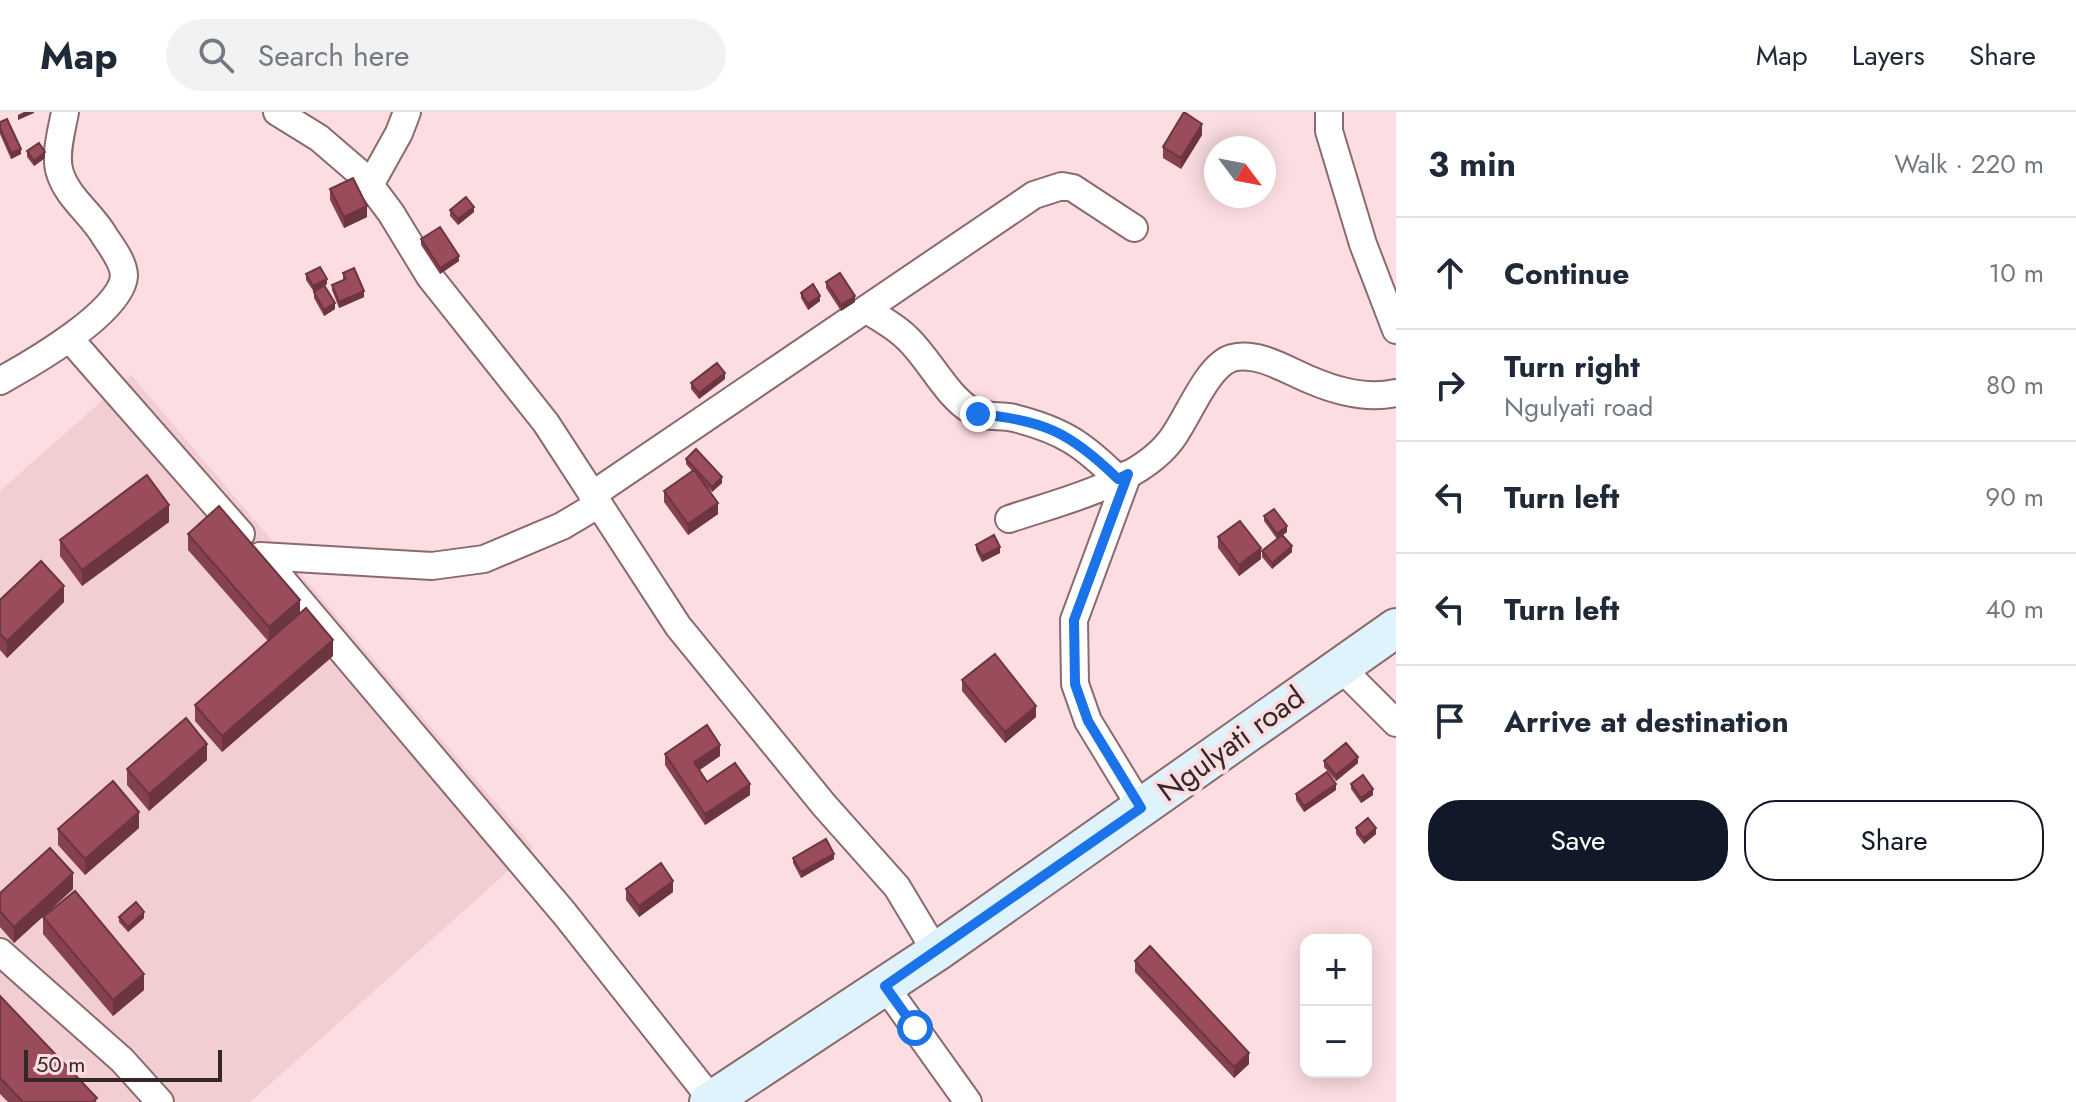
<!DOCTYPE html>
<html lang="en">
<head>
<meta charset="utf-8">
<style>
	body { margin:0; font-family:Jost,sans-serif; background:#f2f2f3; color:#1f2937 }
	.controls { position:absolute; right:24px; bottom:24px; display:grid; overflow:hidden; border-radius:16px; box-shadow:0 4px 20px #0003 }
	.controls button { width:72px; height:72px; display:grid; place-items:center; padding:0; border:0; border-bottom:2px solid #e0e1e3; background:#fff; color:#1f2937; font:40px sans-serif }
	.compass { position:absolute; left:1204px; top:24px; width:72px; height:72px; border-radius:50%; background:#fff; box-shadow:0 4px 20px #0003; rotate:122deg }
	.scale { position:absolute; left:24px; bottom:20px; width:198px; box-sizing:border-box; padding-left:8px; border:4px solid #342729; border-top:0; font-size:22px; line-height:28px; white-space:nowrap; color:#342729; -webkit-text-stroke:6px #fcdee2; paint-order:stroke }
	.stop { position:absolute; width:24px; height:24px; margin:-18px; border:6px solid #1a73e8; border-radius:50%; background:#fff }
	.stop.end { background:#1a73e8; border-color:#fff; box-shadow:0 2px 8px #0008 }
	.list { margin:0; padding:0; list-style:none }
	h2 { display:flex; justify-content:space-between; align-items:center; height:104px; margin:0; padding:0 32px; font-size:34px }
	h2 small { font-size:26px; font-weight:400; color:#747a83 }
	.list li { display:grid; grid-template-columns:52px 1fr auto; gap:24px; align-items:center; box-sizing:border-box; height:112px; padding:0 32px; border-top:2px solid #e0e1e3 }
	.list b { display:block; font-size:30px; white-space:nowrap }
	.list p { margin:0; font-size:26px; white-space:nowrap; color:#747a83 }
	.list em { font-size:26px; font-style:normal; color:#747a83 }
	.actions { display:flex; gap:16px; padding:24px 32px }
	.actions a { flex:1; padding:18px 0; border:2px solid #111827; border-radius:32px; text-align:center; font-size:28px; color:#111827 }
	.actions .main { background:#111827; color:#fff }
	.icon { flex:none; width:44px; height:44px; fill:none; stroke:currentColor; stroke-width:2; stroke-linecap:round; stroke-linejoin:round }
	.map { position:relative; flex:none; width:1396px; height:990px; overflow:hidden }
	header { display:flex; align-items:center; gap:48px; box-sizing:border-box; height:112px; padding:0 40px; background:#fff; border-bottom:2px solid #e0e1e3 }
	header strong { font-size:38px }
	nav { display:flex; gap:44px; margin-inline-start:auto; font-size:28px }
	.search { width:560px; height:72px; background:#f2f2f3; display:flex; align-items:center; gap:20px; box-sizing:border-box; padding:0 28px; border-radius:44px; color:#747a83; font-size:30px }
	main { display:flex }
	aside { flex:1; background:#fff }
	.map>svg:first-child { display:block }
</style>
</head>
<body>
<header>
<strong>Map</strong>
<div class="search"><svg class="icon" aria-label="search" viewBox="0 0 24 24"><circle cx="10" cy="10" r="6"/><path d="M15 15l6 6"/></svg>Search here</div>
<nav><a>Map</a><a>Layers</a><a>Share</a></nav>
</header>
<main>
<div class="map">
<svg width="1396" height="990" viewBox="0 0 1396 990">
	<rect width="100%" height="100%" fill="#fcdee2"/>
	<path fill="#f2ced3" d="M131 263 534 736 250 990H0V379Z"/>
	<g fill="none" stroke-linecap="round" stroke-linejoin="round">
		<defs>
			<path id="street" d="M277 0 319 26 362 63 370 73 391 101 430 165 546 311 678 514 824 693 897 775 936 840
				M1329 0V19L1363 132 1396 218
				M370 73 399 21 407 0
				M866 197C879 206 895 214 906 225 929 246 946 284 972 299 984 306 1000 303 1014 306 1062 318 1083 332 1118 367
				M69 226 241 422
				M0 269C29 253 122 200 124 164 124 149 109 132 102 120 89 100 67 84 60 61 54 44 62 17 65 0
				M1128 362 1074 508 1075 572 1088 609 1141 696
				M592 383 1034 83 1062 74 1073 76 1134 116
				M1009 407C1059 390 1138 372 1171 328 1187 308 1207 253 1232 246 1260 239 1289 260 1313 269 1339 280 1368 287 1396 281
				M260 444 432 454 484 447 562 414 599 392
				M278 463 564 801 712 988
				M1339 554 1396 611
				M0 840 122 948 160 990
				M885 874 968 990"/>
			<path id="secondary" d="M709 990 936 840 1396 516"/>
		</defs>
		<use href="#street" stroke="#8a6a6e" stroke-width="30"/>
		<use href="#secondary" stroke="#8a6a6e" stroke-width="42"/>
		<use href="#street" stroke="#fff" stroke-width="26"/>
		<use href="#secondary" stroke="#def3fc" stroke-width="38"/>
	</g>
	<path fill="#85414e" d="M0 10 21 42 11 47 0 22Z
		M1202 23 1181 57 1163 46V35Z
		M27 39 45 46 34 54 27 45Z
		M330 77 367 105 344 116 330 88Z
		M450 98 474 100 458 113 450 104Z
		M421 127 459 149 440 162 421 133Z
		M343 161 364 185 339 196 332 178V173L343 168Z
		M306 162 327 172 324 174 335 197 324 204 314 186V180L306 168Z
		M826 170 855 190 841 199 826 176Z
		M801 181 820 189 808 198 801 186Z
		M725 267 699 287 691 277V271Z
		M686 347 722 371 712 380 705 373 718 402 688 423 664 390V379L692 359 686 352Z
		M1264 404 1287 420 1283 423 1292 440 1272 457 1262 445V439L1277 427 1264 409Z
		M169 410 82 474 60 444V428Z
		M188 422 300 501 333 544 222 640 195 609V593L268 529 188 438Z
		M1218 425 1261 447 1239 464 1218 436Z
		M976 433 1000 441 982 450 976 438Z
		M0 488 64 490 7 546 0 538Z
		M962 568 1036 605 1005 631 962 579Z
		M665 642 720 644 699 658 707 670 750 683 705 713 665 653Z
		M207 648 149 699 127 673V657Z
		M1324 649 1358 651 1336 669 1324 655Z
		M1351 672 1373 683 1361 691 1351 677Z
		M1336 678 1304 700 1296 688V682Z
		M139 716 85 763 58 733V717Z
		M1356 716 1376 722 1364 732 1356 722Z
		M793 746 834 747 801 766 793 751Z
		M73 777 14 831 0 815V781Z
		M626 777 673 780 639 805 626 788Z
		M43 805 144 878 113 904 43 822Z
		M119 805 144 806 128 820 119 810Z
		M1135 849 1249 952 1234 966 1135 860Z
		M0 884 97 990H8L0 982Z"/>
	<path fill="#6c3540" d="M24 0H34V1L18 8V3Z
		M1202 12V23L1181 57V46Z
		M21 37V42L11 47V41Z
		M45 40V46L34 54V49Z
		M367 94V105L344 116V105Z
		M474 95V100L458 113V107Z
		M459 144V149L440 162V156Z
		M327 167V172L313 180V174Z
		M364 179V185L339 196V190Z
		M820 184V189L808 198V192Z
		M855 184V190L841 199V193Z
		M335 191V197L324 204V198Z
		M725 261V267L699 287V281Z
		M722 365V371L712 380V375Z
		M718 391V402L688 423V412Z
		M169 393V410L82 474V458Z
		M1287 414V420L1277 427V422Z
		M1292 434V440L1272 457V451Z
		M1000 435V441L982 450V444Z
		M1261 436V447L1239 464V453Z
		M64 474V490L7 546V529Z
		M300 488V504L269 531V515Z
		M333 528V544L222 640V624Z
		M1036 594V605L1005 631V620Z
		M207 632V648L149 699V682Z
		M720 633V644L694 662V650Z
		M1358 645V651L1336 669V663Z
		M750 672V683L705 713V702Z
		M1336 672V678L1304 700V694Z
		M1373 677V683L1361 691V686Z
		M139 700V716L85 763V747Z
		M1376 716V722L1364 732V726Z
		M834 742V747L801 766V760Z
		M73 761V777L14 831V815Z
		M673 769V780L639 805V794Z
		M144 800V806L128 820V815Z
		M144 862V878L113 904V888Z
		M1249 941V952L1234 966V955Z"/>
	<path fill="#9b4c5b" stroke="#6c3540" stroke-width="2" d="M1184 0 1202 12 1181 46 1163 35Z
		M7 7 21 37 11 41 0 16V10Z
		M39 31 45 40 34 49 27 39Z
		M353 66 367 94 344 105 330 77Z
		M466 85 474 95 458 107 450 98Z
		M440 115 459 144 440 156 421 127Z
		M320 155 327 167 313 174 306 162Z
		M354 156 364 179 339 190 332 173 346 167 343 161Z
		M840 161 855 184 841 193 826 170Z
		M813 172 820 184 808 192 801 181Z
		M324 173 335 191 324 198 314 180Z
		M717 251 725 261 699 281 691 271Z
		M696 337 722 365 712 375 686 347Z
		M694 358 718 391 688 412 664 379Z
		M147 363 169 393 82 458 60 428Z
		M219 394 300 488 269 515 188 422Z
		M1274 397 1287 414 1277 422 1264 404Z
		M1240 409 1261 436 1239 453 1218 425Z
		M994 423 1000 435 982 444 976 433Z
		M1282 423 1292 434 1272 451 1262 439Z
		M41 449 64 474 7 529 0 522V488Z
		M306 496 333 528 222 624 195 593Z
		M995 542 1036 594 1005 620 962 568Z
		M186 606 207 632 149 682 127 657Z
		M707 613 720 633 694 650 707 670 735 651 750 672 705 702 665 642Z
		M1346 631 1358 645 1336 663 1324 649Z
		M1327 660 1336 672 1304 694 1296 682Z
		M1363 663 1373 677 1361 686 1351 672Z
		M113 669 139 700 85 747 58 717Z
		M1368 706 1376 716 1364 726 1356 716Z
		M826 727 834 742 801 760 793 746Z
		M50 736 73 761 14 815 0 799V781Z
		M661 751 673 769 639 794 626 777Z
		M75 779 144 862 113 888 43 805Z
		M136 790 144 800 128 815 119 805Z
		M1150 834 1249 941 1234 955 1135 849Z
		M0 884 97 986 93 990H23L0 966Z"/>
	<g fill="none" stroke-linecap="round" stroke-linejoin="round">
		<path stroke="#1a73e8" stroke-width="10" d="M915 916 885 874 1141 696 1088 609 1075 572 1074 508 1128 362 1118 367C1071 321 1044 308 978 302"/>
	</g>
	<g text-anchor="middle" stroke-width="8" stroke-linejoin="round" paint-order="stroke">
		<g font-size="30" fill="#342729" stroke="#fcdee2">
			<text transform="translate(1231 632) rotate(-36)" y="10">Ngulyati road</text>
		</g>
	</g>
</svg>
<div class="controls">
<button>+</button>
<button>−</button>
</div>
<svg class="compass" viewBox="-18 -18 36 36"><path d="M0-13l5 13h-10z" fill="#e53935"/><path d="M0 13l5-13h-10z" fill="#747a83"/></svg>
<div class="scale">50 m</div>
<div class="stop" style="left:915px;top:916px"></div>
<div class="stop end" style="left:978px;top:302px"></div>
</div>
<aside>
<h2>3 min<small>Walk · 220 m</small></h2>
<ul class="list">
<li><svg class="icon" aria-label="ahead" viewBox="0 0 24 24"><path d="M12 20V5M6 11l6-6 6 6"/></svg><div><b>Continue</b></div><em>10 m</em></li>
<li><svg class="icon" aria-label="right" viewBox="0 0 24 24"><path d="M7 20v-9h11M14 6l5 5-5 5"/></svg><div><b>Turn right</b><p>Ngulyati road</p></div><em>80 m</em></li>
<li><svg class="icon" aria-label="left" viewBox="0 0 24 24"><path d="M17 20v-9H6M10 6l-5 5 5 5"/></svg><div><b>Turn left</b></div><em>90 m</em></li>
<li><svg class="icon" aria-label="left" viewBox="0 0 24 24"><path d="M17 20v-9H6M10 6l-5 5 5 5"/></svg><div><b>Turn left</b></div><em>40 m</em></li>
<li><svg class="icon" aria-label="arrive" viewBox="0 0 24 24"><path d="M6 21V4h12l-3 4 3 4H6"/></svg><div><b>Arrive at destination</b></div></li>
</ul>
<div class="actions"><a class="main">Save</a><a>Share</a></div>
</aside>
</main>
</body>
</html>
